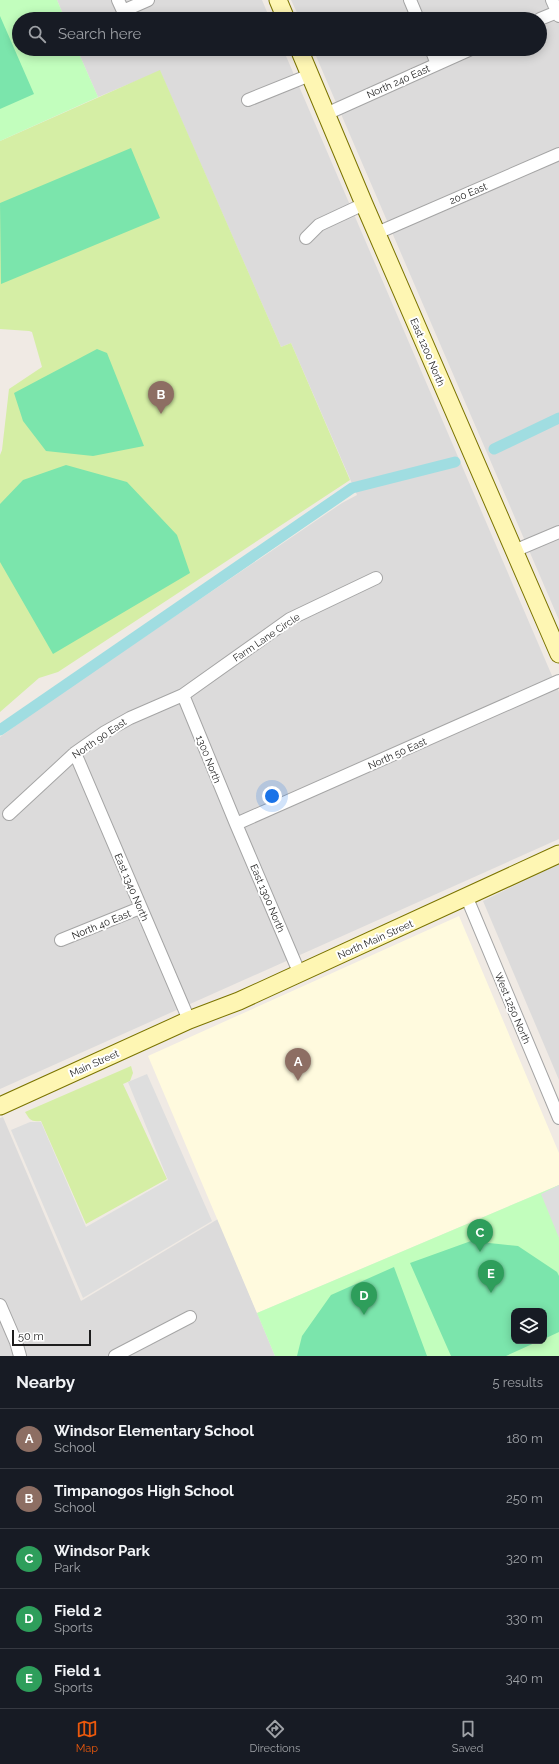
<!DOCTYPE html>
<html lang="en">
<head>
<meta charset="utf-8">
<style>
	body { margin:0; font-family:Raleway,sans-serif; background:#242831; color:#f1f3f6 }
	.controls { position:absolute; right:12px; bottom:12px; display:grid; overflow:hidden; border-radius:8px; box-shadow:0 2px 10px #0003 }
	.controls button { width:36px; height:36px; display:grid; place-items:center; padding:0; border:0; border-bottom:1px solid #363941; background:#171b24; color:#f1f3f6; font:20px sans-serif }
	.scale { position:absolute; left:12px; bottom:10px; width:79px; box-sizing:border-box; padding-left:4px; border:2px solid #1e1e1e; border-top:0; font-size:11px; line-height:14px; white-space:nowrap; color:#1e1e1e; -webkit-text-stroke:3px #fff; paint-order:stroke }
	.you { position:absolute; left:272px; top:796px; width:14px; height:14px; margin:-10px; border:3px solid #fff; border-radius:50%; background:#1a73e8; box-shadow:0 0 0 6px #1a73e833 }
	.badge { display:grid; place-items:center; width:26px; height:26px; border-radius:50%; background:#ea580c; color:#fff; font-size:13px; font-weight:700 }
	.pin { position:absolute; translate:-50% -33px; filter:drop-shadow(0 1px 2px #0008) }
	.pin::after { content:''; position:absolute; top:21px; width:14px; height:12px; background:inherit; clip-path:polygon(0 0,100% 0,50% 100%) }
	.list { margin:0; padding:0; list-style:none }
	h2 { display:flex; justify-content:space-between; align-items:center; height:52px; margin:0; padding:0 16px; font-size:17px }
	h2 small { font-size:13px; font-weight:400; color:#9ea1a6 }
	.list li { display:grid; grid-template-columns:26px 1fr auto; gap:12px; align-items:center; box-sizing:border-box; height:60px; padding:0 16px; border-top:1px solid #363941 }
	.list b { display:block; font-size:15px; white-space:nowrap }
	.list p { margin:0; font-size:13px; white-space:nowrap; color:#9ea1a6 }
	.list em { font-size:13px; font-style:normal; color:#9ea1a6 }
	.icon { flex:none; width:22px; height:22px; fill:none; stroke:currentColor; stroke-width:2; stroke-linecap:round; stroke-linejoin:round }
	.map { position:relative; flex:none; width:559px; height:1356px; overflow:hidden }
	.search { position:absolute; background:#171b24; box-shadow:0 2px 10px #0003; left:12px; right:12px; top:12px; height:44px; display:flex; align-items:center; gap:10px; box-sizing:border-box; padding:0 14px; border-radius:22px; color:#9ea1a6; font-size:15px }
	.sheet { height:352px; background:#171b24 }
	nav { display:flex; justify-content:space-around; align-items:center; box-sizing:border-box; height:56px; border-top:1px solid #363941; background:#171b24; font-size:11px; color:#9ea1a6 }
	nav a { display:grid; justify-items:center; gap:2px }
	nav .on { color:#ea580c }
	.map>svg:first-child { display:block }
</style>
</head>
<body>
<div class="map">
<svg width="559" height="1356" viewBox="0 0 559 1356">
	<rect width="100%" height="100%" fill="#f0eae4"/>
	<path fill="#dcdbdb" d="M57 0H262L270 19H65Z
		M291 0H559V620L313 49H540V19H300Z
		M77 49H283L559 692V839L0 1089V737L47 703 342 503 357 495 291 343 281 347 160 71 98 97Z
		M559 864V1080L483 901Z
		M3 1117 81 1301 218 1219 275 1356H0V1118Z"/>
	<path fill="#fffade" d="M459 916 559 1153V1185L257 1313 148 1056Z"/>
	<path fill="#d5eea5" d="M160 70 281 347 291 343 350 480 58 672 39 678 0 712V455L2 450 9 389 42 367 32 332 29 331 0 329V141Z
		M131 1066 133 1073 130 1081 123 1084 167 1179 86 1224 41 1121C31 1122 30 1120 25 1112Z"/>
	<path fill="#c2febd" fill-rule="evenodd" d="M0 0H57L65 19H19V49H77L98 97 0 141Z
		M559 1185V1356H275L257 1313ZM514 1311H544V1341H514Z"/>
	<path fill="#7be5ac" d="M0 16 34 94 0 109Z
		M131 148 160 218 1 284 0 203Z
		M97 349 107 353 144 446 93 456 46 451 23 421 14 393Z
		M66 465 127 482 177 535 190 573 53 654 0 562V504L23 480Z
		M471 1241 518 1246 557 1272 559 1276V1332L544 1339V1311H514V1341H539L506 1356H451L410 1263Z
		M394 1267 427 1356H297L302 1336 331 1295Z"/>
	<path fill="#dedede" d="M147 1074 212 1221 83 1298 11 1130 30 1122H41L86 1227 168 1180 128 1082Z
		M559 1185V1238L541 1194Z"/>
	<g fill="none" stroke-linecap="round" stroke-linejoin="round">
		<path stroke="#a0dde1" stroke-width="11" d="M494 449 559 418
			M0 730 352 488 455 462"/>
		<defs>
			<path id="street" d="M118 0 123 11 148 0
				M410 0 418 19
				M552 0 559 16
				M540 19 557 12
				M431 49 437 64
				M248 100 310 75
				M326 114 471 49
				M377 233 559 154
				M306 238 319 225 364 204
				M514 551 559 532
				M183 695 236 824 299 972
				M75 753 189 1020
				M9 814 75 753 105 732 130 718 183 695 290 619 376 578
				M236 824 559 681
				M467 898 559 1118
				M61 940 140 908
				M0 1305 16 1342 20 1356
				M115 1356 190 1317"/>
			<path id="secondary" d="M278 0 286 19
				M299 49 364 204 559 654
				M0 1106 189 1020 239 1001 559 854"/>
		</defs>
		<use href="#street" stroke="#a5a5a5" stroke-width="14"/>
		<use href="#secondary" stroke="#7b7400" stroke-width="19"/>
		<use href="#street" stroke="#fff" stroke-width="12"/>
		<use href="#secondary" stroke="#fef6b3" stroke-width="17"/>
	</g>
	<g text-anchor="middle" stroke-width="4" stroke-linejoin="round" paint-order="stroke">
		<g font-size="10" fill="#1e1e1e" stroke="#fff">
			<text transform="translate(398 81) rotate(-24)" y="4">North 240 East</text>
			<text transform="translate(468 193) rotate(-23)" y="4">200 East</text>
			<text transform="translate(428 352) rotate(67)" y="4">East 1200 North</text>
			<text transform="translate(266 637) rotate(-34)" y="4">Farm Lane Circle</text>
			<text transform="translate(99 738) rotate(-34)" y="4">North 90 East</text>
			<text transform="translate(397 753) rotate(-24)" y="4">North 50 East</text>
			<text transform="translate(209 759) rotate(68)" y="4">1300 North</text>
			<text transform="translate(132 887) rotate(67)" y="4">East 1340 North</text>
			<text transform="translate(268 898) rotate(67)" y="4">East 1300 North</text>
			<text transform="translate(101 924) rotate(-22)" y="4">North 40 East</text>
			<text transform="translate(375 939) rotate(-24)" y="4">North Main Street</text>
			<text transform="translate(513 1008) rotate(67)" y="4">West 1250 North</text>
			<text transform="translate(94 1063) rotate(-24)" y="4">Main Street</text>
		</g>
	</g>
</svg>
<div class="controls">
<button><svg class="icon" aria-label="layers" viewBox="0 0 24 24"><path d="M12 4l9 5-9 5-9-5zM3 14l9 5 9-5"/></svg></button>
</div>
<div class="scale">50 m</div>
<div class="you"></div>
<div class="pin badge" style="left:298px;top:1081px;background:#8d6e63">A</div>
<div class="pin badge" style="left:161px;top:414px;background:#8d6e63">B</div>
<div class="pin badge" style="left:480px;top:1252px;background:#2e9e5b">C</div>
<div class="pin badge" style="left:364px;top:1315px;background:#2e9e5b">D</div>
<div class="pin badge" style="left:491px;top:1293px;background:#2e9e5b">E</div>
<div class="search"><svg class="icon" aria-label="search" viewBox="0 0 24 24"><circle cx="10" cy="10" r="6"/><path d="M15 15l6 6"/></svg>Search here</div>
</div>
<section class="sheet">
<h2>Nearby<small>5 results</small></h2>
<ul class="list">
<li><span class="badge" style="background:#8d6e63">A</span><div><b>Windsor Elementary School</b><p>School</p></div><em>180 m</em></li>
<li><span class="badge" style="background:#8d6e63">B</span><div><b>Timpanogos High School</b><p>School</p></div><em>250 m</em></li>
<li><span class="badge" style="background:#2e9e5b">C</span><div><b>Windsor Park</b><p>Park</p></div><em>320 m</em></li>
<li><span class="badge" style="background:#2e9e5b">D</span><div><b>Field 2</b><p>Sports</p></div><em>330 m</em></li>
<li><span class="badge" style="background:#2e9e5b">E</span><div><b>Field 1</b><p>Sports</p></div><em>340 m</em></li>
</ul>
</section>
<nav>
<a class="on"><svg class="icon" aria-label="map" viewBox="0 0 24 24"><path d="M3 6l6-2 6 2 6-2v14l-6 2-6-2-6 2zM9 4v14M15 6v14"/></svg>Map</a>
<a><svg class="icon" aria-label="directions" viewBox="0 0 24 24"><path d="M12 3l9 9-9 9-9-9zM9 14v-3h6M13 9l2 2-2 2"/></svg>Directions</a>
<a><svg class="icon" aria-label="saved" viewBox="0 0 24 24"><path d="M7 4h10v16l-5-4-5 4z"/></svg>Saved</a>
</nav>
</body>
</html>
